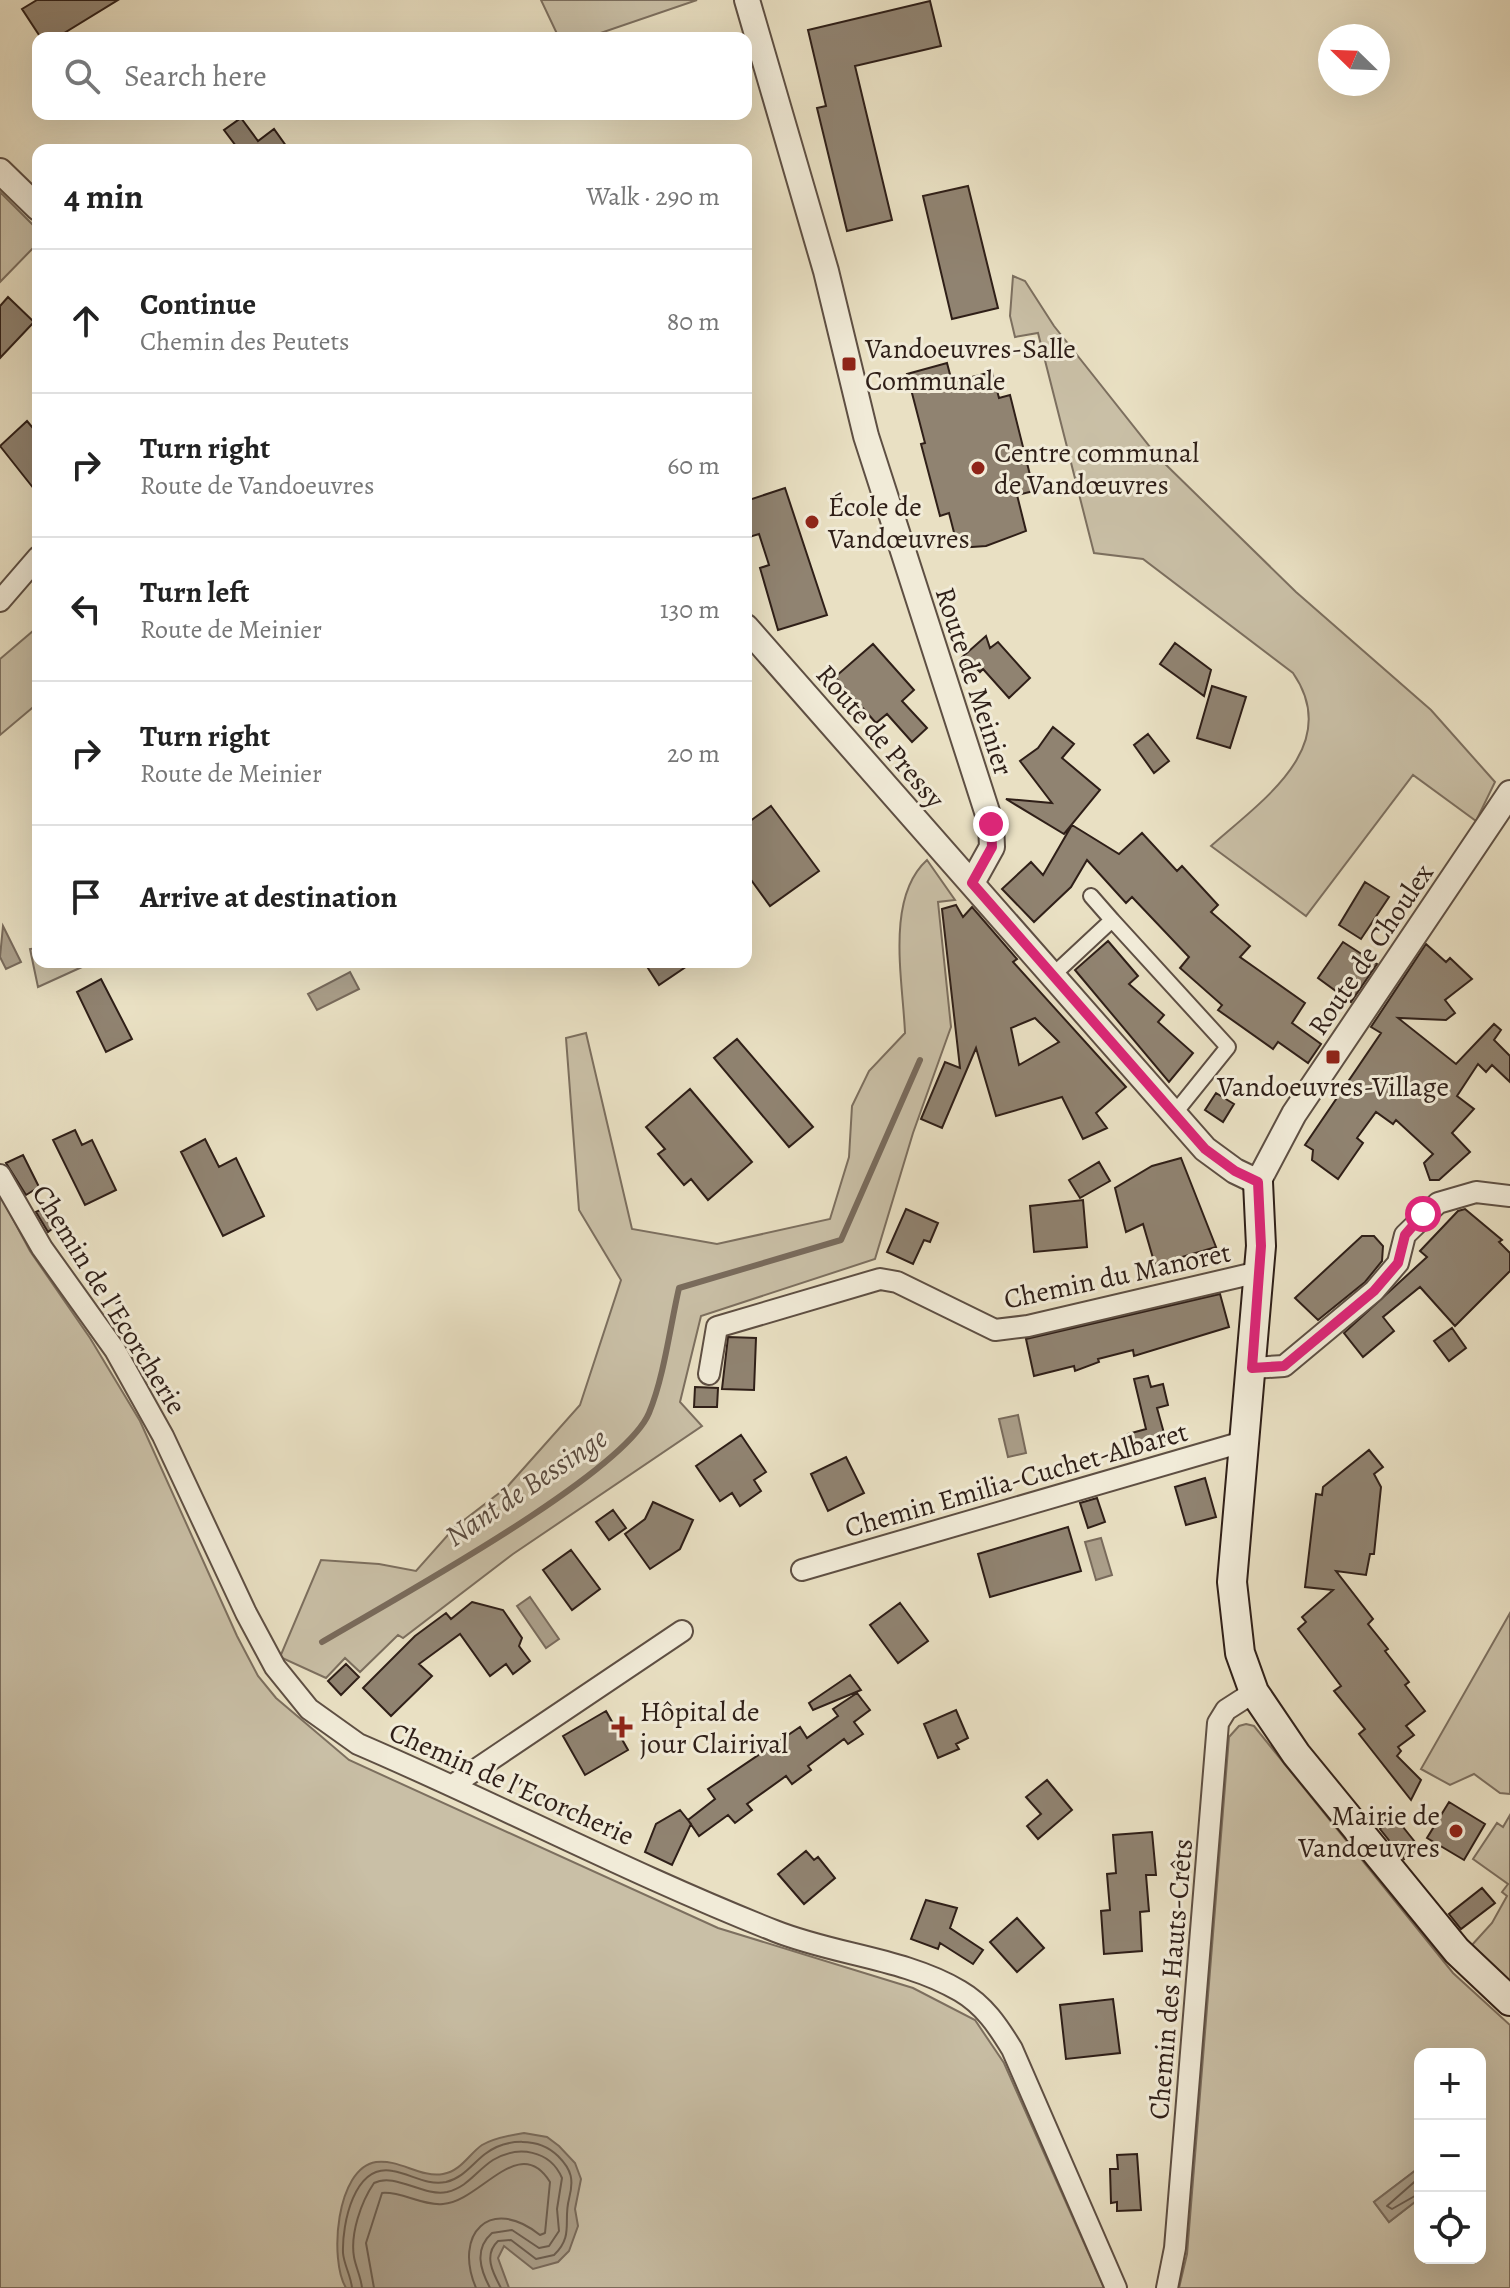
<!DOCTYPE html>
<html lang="en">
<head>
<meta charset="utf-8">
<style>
	body { margin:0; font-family:Alegreya,serif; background:#f2f2f2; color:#222 }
	.controls { position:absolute; right:24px; bottom:24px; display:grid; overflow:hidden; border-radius:16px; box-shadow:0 8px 32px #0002 }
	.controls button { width:72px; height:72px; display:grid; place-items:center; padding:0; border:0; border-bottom:2px solid #e0e0e0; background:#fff; color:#222; font:40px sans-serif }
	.compass { position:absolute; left:1318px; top:24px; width:72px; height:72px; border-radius:50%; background:#fff; box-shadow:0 8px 32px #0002; rotate:293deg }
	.stop { position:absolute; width:24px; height:24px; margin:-18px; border:6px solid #db2777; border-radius:50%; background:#fff }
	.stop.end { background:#db2777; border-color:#fff; box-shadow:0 2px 8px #0008 }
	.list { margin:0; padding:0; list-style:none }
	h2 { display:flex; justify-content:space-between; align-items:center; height:104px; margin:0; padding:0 32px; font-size:34px }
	h2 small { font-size:26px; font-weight:400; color:#767676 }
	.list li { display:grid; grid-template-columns:52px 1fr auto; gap:24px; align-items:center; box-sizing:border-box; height:144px; padding:0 32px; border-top:2px solid #e0e0e0 }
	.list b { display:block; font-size:30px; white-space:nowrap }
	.list p { margin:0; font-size:26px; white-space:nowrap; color:#767676 }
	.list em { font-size:26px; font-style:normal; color:#767676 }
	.icon { flex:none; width:44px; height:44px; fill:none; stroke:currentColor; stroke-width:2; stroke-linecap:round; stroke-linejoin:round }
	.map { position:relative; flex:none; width:1510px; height:2288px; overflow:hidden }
	.search { position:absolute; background:#fff; box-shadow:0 8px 32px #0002; left:32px; top:32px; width:720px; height:88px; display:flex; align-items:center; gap:20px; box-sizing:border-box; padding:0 28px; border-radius:16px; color:#767676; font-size:30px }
	.panel { position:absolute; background:#fff; box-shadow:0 8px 32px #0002; left:32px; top:144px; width:720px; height:824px; border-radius:16px }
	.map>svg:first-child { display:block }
</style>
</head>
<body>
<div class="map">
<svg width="1510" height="2288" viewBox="0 0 1510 2288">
	<rect width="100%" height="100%" fill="#e9e0c3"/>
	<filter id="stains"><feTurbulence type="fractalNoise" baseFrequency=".0025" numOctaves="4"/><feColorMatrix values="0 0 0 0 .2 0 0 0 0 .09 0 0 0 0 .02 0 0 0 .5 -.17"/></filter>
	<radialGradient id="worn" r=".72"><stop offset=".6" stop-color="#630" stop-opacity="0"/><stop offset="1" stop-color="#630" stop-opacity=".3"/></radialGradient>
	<path fill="#c9bfa6" stroke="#7c6f5f" stroke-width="2" fill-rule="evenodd" d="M541 0H697L586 38H559Z
		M0 192 38 230V243L0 282Z
		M1013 276 1025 281 1054 326 1158 457 1296 592 1431 710 1495 782 1476 821 1413 775 1306 916 1211 846C1260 802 1344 747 1293 673L1143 559 1094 553 1038 333 1015 337 1010 316Z
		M33 631 38 637V703L0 735V659Z
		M927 860 955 900 938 902 951 1027 913 1133 875 1259 701 1316 680 1402 702 1426 513 1554 403 1638 398 1635 360 1672 345 1658 326 1678 280 1657 321 1560 379 1564 416 1571 455 1527 507 1487 580 1405 621 1280 579 1210 566 1038 586 1033 632 1229 717 1244 830 1219 849 1157 852 1106 869 1071 905 1033C903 981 885 898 927 860Z
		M38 948V962H93L38 987 30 949Z
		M0 1195 30 1251 90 1338 140 1421 237 1636 258 1676 276 1698 349 1760 718 1928 913 1988 975 2020 1004 2063 1104 2288H0Z
		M1510 1613V1794L1500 1793 1474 1774 1450 1785 1421 1769Z
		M1246 1724 1254 1726 1453 1973 1510 2025V2288H1179L1187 2254 1229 1737 1239 1726ZM1420 2054H1480V2258H1420V2198L1389 2222 1374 2202 1420 2167Z
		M1510 1815V1982L1471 1946 1492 1923 1507 1896 1502 1892 1508 1884 1473 1859 1497 1823 1503 1827Z"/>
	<path fill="#aa9e89" stroke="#796b5c" stroke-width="2" d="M3 926 21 962 6 969 0 957Z
		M350 972 359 989 317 1010 308 994Z
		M1018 1415 1026 1453 1008 1457 999 1419Z
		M1101 1538 1112 1575 1096 1580 1085 1542Z
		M530 1597 559 1639 546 1648 517 1606Z
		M524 2133 547 2137 559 2146 575 2163 581 2179 575 2209 578 2226 569 2251 558 2262 533 2269 504 2246 498 2258 509 2288H346C329 2260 336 2168 376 2162 400 2159 420 2178 443 2174 461 2171 469 2154 482 2145 494 2138 511 2135 524 2133Z
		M1420 2167V2198L1389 2222 1374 2202Z"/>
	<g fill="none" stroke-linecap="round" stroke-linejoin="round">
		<path stroke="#6c5e50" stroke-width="2" d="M1420 2177 1387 2206 1392 2209 1420 2193
			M352 2288C351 2276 344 2265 343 2253 342 2224 354 2163 393 2171 411 2174 427 2186 446 2182 463 2178 472 2164 485 2154 506 2138 539 2137 558 2156 572 2170 574 2180 569 2199 563 2221 574 2236 554 2255L536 2259 511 2240 498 2241C483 2255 493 2273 501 2288
			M362 2288C361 2277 356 2268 354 2257 350 2234 361 2202 374 2183 395 2172 423 2197 447 2192 468 2187 476 2171 493 2160 518 2145 550 2150 562 2178L557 2209 559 2231 549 2246 539 2248 512 2230 492 2233C474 2249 480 2269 490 2288
			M374 2288 366 2243 382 2193C401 2191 422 2206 443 2204 480 2202 519 2132 550 2182L545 2233 540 2235C490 2195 453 2234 476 2288"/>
		<path stroke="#796b5c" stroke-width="6" d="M322 1642C389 1602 623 1475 649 1413 664 1377 670 1327 679 1288L841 1240 920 1060"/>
	</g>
	<path fill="#908371" stroke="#2f1f18" stroke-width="2" fill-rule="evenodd" d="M37 0H118L56 38H41L22 9Z
		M930 1 941 46 855 66 892 220 847 231 817 108 826 106 808 30Z
		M241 118 258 141 274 129 289 150H239L224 130Z
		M968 186 998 308 952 319 923 196Z
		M8 297 34 322 0 358V306Z
		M947 363 952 382 992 372 999 398 1010 395 1034 491 1017 495 1026 531 986 546 958 548 949 513 940 516 921 444 925 443 907 374Z
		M27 421 38 434V494L0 446Z
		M785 488 827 615 778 630 760 568 769 565 759 534 746 538V501Z
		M986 636 990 648 998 642 1030 678 1009 698 983 669 980 672 976 668 971 672 960 659Z
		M1175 643 1211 670 1204 696 1160 664Z
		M873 644 914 690 902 701 927 728 912 742 887 714 876 723 835 677Z
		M1212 686 1246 697 1230 748 1197 738Z
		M1053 727 1074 744 1062 758 1100 790 1064 834 1006 799 1052 803 1020 761 1038 748Z
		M1148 734 1169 761 1154 773 1134 745Z
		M771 806 819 871 770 906 746 873V824Z
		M1072 825 1119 854 1142 833 1177 871 1182 866 1218 905 1211 912 1250 946 1240 957 1305 1003 1292 1023 1321 1044 1308 1063 1278 1042 1273 1049 1218 1010 1222 1005 1180 968 1189 957 1132 897 1126 903 1087 860 1071 887 1034 922 1002 889 1031 862 1043 875Z
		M1365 882 1389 897 1361 939 1339 925Z
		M956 905 963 917 972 907 1017 959 1013 962 1126 1087 1096 1113 1107 1128 1083 1139 1062 1097 996 1116 976 1048 942 1128 921 1119 945 1062 960 1068 942 909ZM1035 1018 1059 1042 1019 1065 1011 1028Z
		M1108 941 1138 976 1129 984 1164 1015 1158 1022 1193 1053 1169 1082 1075 970Z
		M1343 942 1377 964 1351 1002 1318 978Z
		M1426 944 1446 962 1450 958 1472 979 1445 1000 1455 1013 1446 1020 1398 1018 1456 1064 1494 1024 1501 1030 1494 1040 1510 1056V1082L1492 1065 1486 1072 1478 1064 1457 1096 1474 1109 1452 1133 1470 1152 1439 1180H1430L1424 1163 1433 1154 1396 1120 1393 1124 1376 1112 1357 1138 1363 1143 1338 1179 1312 1160 1313 1150 1305 1145 1381 1033 1371 1027Z
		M644 962H693L659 985Z
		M101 979 132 1039 106 1052 77 992Z
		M737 1039 813 1127 789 1147 714 1058Z
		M690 1089 752 1162 708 1200 691 1179 684 1185 658 1154 665 1149 646 1127Z
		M1216 1093 1234 1104 1223 1122 1205 1110Z
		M75 1130 82 1145 92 1140 116 1190 85 1205 53 1140Z
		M205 1139 219 1167 236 1158 264 1216 223 1236 181 1152Z
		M23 1155 39 1187 26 1195 6 1163Z
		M1181 1158 1216 1247 1155 1265 1143 1224 1126 1232 1115 1188 1152 1166Z
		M1099 1162 1110 1181 1080 1198 1069 1180Z
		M1083 1200 1087 1247 1034 1252 1030 1206Z
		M52 1204 61 1222 48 1232 36 1212Z
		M906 1209 938 1223 930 1242 924 1240 913 1264 887 1252Z
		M1465 1209 1502 1240 1499 1242 1510 1253V1271L1455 1326 1420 1287 1383 1317 1394 1331 1363 1357 1344 1333 1427 1257 1420 1251 1458 1211Z
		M1362 1236H1374L1383 1246 1382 1261 1365 1282 1318 1320 1295 1298Z
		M1220 1294 1229 1327 1134 1356 1133 1350 1098 1359 1099 1362 1075 1371 1074 1366 1034 1376 1026 1339Z
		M1452 1328 1466 1348 1449 1361 1434 1341Z
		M728 1337 756 1338 754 1390 722 1389Z
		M1148 1376 1151 1387 1163 1384 1168 1405 1157 1408 1167 1444 1133 1453 1128 1434 1146 1429 1134 1379Z
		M695 1387 718 1388 717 1407H694Z
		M741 1435 766 1472 754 1480 761 1491 740 1506 732 1493 720 1501 696 1466Z
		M1369 1450 1383 1467 1374 1474 1381 1487 1374 1554H1370L1366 1575 1336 1571 1373 1619 1368 1624 1388 1649 1385 1651 1409 1682 1405 1685 1425 1711 1406 1726 1414 1735 1398 1747 1401 1751 1397 1756 1421 1780 1411 1800 1359 1734 1365 1729 1334 1691 1341 1686 1298 1629 1306 1622 1302 1617 1333 1590 1305 1587 1316 1494 1322 1495 1323 1487Z
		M846 1457 864 1493 828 1511 811 1474Z
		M1205 1478 1216 1517 1186 1525 1175 1487Z
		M1097 1498 1105 1522 1088 1528 1080 1503Z
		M653 1502 693 1520 680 1549 650 1569 625 1534 645 1519Z
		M613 1510 626 1528 609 1540 596 1522Z
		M1068 1527 1081 1571 990 1597 978 1554Z
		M571 1550 600 1589 572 1610 543 1570Z
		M472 1602 503 1610 522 1638 519 1646 530 1661 513 1674 506 1664 490 1676 460 1634 419 1664 432 1676 391 1716 363 1688 415 1636 446 1613 451 1619Z
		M900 1603 928 1641 898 1663 870 1625Z
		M346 1664 359 1677 341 1695 328 1681Z
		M850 1675 861 1690 813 1710 809 1703Z
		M857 1693 870 1710 854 1722 863 1734 848 1744 844 1739 808 1766 811 1770 792 1784 786 1776 747 1804 752 1810 735 1823 728 1815 699 1836 688 1820 715 1799 708 1789 800 1727 807 1738 838 1716 833 1709Z
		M956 1710 968 1738 956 1744 959 1749 938 1758 924 1724Z
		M606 1711 628 1750 585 1775 563 1736Z
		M1047 1780 1072 1810 1038 1839 1027 1826 1041 1814 1026 1797Z
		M1449 1802 1485 1824 1464 1860 1427 1838Z
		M680 1810 691 1824 672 1865 645 1852 656 1824Z
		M1391 1812 1419 1847 1404 1859 1380 1829Z
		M1152 1832 1156 1875H1146L1149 1911 1140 1912 1142 1951 1104 1954 1101 1911 1110 1910 1107 1874 1116 1873 1113 1835Z
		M806 1851 814 1860 818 1857 835 1878 804 1904 778 1874Z
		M1482 1888 1495 1903 1461 1929 1449 1914Z
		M926 1900 957 1908 950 1928 983 1950 973 1964 940 1943 938 1949 911 1939Z
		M1017 1918 1044 1948 1017 1972 990 1942Z
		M1113 1999 1120 2053 1066 2059 1060 2005Z
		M1137 2154 1141 2210 1117 2211V2202L1111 2203 1110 2169H1118L1117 2155Z"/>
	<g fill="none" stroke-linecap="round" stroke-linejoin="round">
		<defs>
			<path id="pedestrian" d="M1091 896 1112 920
				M1053 975 1112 920 1228 1047 1174 1114"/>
			<path id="minor" d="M0 601 38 557
				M0 1175 42 1248 115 1350 163 1436 246 1613 275 1667 309 1709 358 1744C498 1804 633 1875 775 1931 835 1955 904 1958 960 1991 984 2005 998 2026 1012 2049L1116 2288
				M1252 1368 1284 1366 1374 1291 1398 1263 1405 1235 1438 1203 1476 1192 1510 1196
				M709 1374 717 1327 880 1279 897 1282 995 1330 1028 1326 1259 1272
				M802 1570 1246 1441
				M453 1785 682 1631
				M1167 2288 1175 2248 1218 1723 1226 1710 1254 1692"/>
			<path id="tertiary" d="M747 0 826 271 866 436 991 824 992 847 972 883
				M0 171 38 208
				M746 627 1205 1149 1235 1171 1258 1182 1294 1114 1510 793"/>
			<path id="secondary" d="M1258 1182 1261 1246 1232 1582 1240 1653 1254 1692 1296 1754 1457 1951 1510 2001"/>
		</defs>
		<use href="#pedestrian" stroke="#5e4f43" stroke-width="18"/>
		<use href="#minor" stroke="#5e4f43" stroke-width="24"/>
		<use href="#tertiary" stroke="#5e4f43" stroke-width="28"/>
		<use href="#secondary" stroke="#2f1f18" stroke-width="32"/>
		<use href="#pedestrian" stroke="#f1ebd8" stroke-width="14"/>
		<use href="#minor" stroke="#f1ebd8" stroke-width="20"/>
		<use href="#tertiary" stroke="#f1ebd8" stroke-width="24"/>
		<use href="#secondary" stroke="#f1ebd8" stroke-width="28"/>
	</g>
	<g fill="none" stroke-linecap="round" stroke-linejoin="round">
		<path stroke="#db2777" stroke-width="10" d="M991 824 992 847 972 883 1205 1149 1235 1171 1258 1182 1261 1246 1252 1368 1284 1366 1374 1291 1398 1263 1405 1235 1423 1214"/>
	</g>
	<g fill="#8f2418" stroke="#f1ebd8" stroke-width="3">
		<rect x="841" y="356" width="16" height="16" rx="4"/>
		<circle cx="978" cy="468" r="8"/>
		<circle cx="812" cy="522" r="8"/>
		<rect x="1325" y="1049" width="16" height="16" rx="4"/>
		<path d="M618 1715h8v8h8v8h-8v8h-8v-8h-8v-8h8z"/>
		<circle cx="1456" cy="1831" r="8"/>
	</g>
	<g text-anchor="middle" stroke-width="6" stroke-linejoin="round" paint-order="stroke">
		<g font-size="28" fill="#2f1f18" stroke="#f1ebd8" text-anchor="start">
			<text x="865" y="358">Vandoeuvres-Salle<tspan x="865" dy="32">Communale</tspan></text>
			<text x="994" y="462">Centre communal<tspan x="994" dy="32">de Vandœuvres</tspan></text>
			<text x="828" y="516">École de<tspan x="828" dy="32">Vandœuvres</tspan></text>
			<text x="1333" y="1096" text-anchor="middle">Vandoeuvres-Village</text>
			<text x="640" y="1721">Hôpital de<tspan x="640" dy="32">jour Clairival</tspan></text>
			<text x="1440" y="1825" text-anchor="end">Mairie de<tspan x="1440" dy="32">Vandœuvres</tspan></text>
		</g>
		<g font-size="28" fill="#2f1f18" stroke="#f1ebd8">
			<text transform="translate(975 681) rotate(72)" y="10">Route de Meinier</text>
			<text transform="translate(881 736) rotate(49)" y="10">Route de Pressy</text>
			<text transform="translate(1370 949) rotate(-56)" y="10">Route de Choulex</text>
			<text transform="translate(1117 1275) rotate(-12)" y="10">Chemin du Manoret</text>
			<text transform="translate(110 1299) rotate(58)" y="10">Chemin de l'Ecorcherie</text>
			<text transform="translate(1016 1479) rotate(-16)" y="10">Chemin Emilia-Cuchet-Albaret</text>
			<text transform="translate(512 1783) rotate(24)" y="10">Chemin de l'Ecorcherie</text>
			<text transform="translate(1170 1979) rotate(-85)" y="10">Chemin des Hauts-Crêts</text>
		</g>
		<g font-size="30" font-style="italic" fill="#5a4b40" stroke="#f1ebd8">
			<text transform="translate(526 1487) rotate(-34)" y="10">Nant de Bessinge</text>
		</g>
	</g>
	<rect width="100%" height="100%" filter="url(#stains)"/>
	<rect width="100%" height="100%" fill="url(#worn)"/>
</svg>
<div class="controls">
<button>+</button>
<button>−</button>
<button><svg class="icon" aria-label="locate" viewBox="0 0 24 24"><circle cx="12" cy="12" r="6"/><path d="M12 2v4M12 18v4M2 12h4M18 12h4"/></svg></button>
</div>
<svg class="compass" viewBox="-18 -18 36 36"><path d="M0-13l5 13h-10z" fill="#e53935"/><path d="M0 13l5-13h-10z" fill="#767676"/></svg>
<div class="stop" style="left:1423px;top:1214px"></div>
<div class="stop end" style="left:991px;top:824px"></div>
<div class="search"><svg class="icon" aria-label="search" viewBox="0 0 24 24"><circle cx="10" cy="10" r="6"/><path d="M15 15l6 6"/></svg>Search here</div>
<section class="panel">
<h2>4 min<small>Walk · 290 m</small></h2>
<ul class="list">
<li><svg class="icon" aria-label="ahead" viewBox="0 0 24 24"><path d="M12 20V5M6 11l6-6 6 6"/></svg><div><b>Continue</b><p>Chemin des Peutets</p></div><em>80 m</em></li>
<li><svg class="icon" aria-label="right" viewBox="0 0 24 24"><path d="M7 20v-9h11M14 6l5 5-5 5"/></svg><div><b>Turn right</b><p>Route de Vandoeuvres</p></div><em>60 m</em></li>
<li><svg class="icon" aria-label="left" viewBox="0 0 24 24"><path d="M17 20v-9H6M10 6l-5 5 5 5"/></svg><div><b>Turn left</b><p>Route de Meinier</p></div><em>130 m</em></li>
<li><svg class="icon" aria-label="right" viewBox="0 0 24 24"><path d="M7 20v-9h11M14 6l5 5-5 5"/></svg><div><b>Turn right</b><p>Route de Meinier</p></div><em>20 m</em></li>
<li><svg class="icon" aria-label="arrive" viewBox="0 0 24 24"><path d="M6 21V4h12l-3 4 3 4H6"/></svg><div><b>Arrive at destination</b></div></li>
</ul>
</section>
</div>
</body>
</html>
